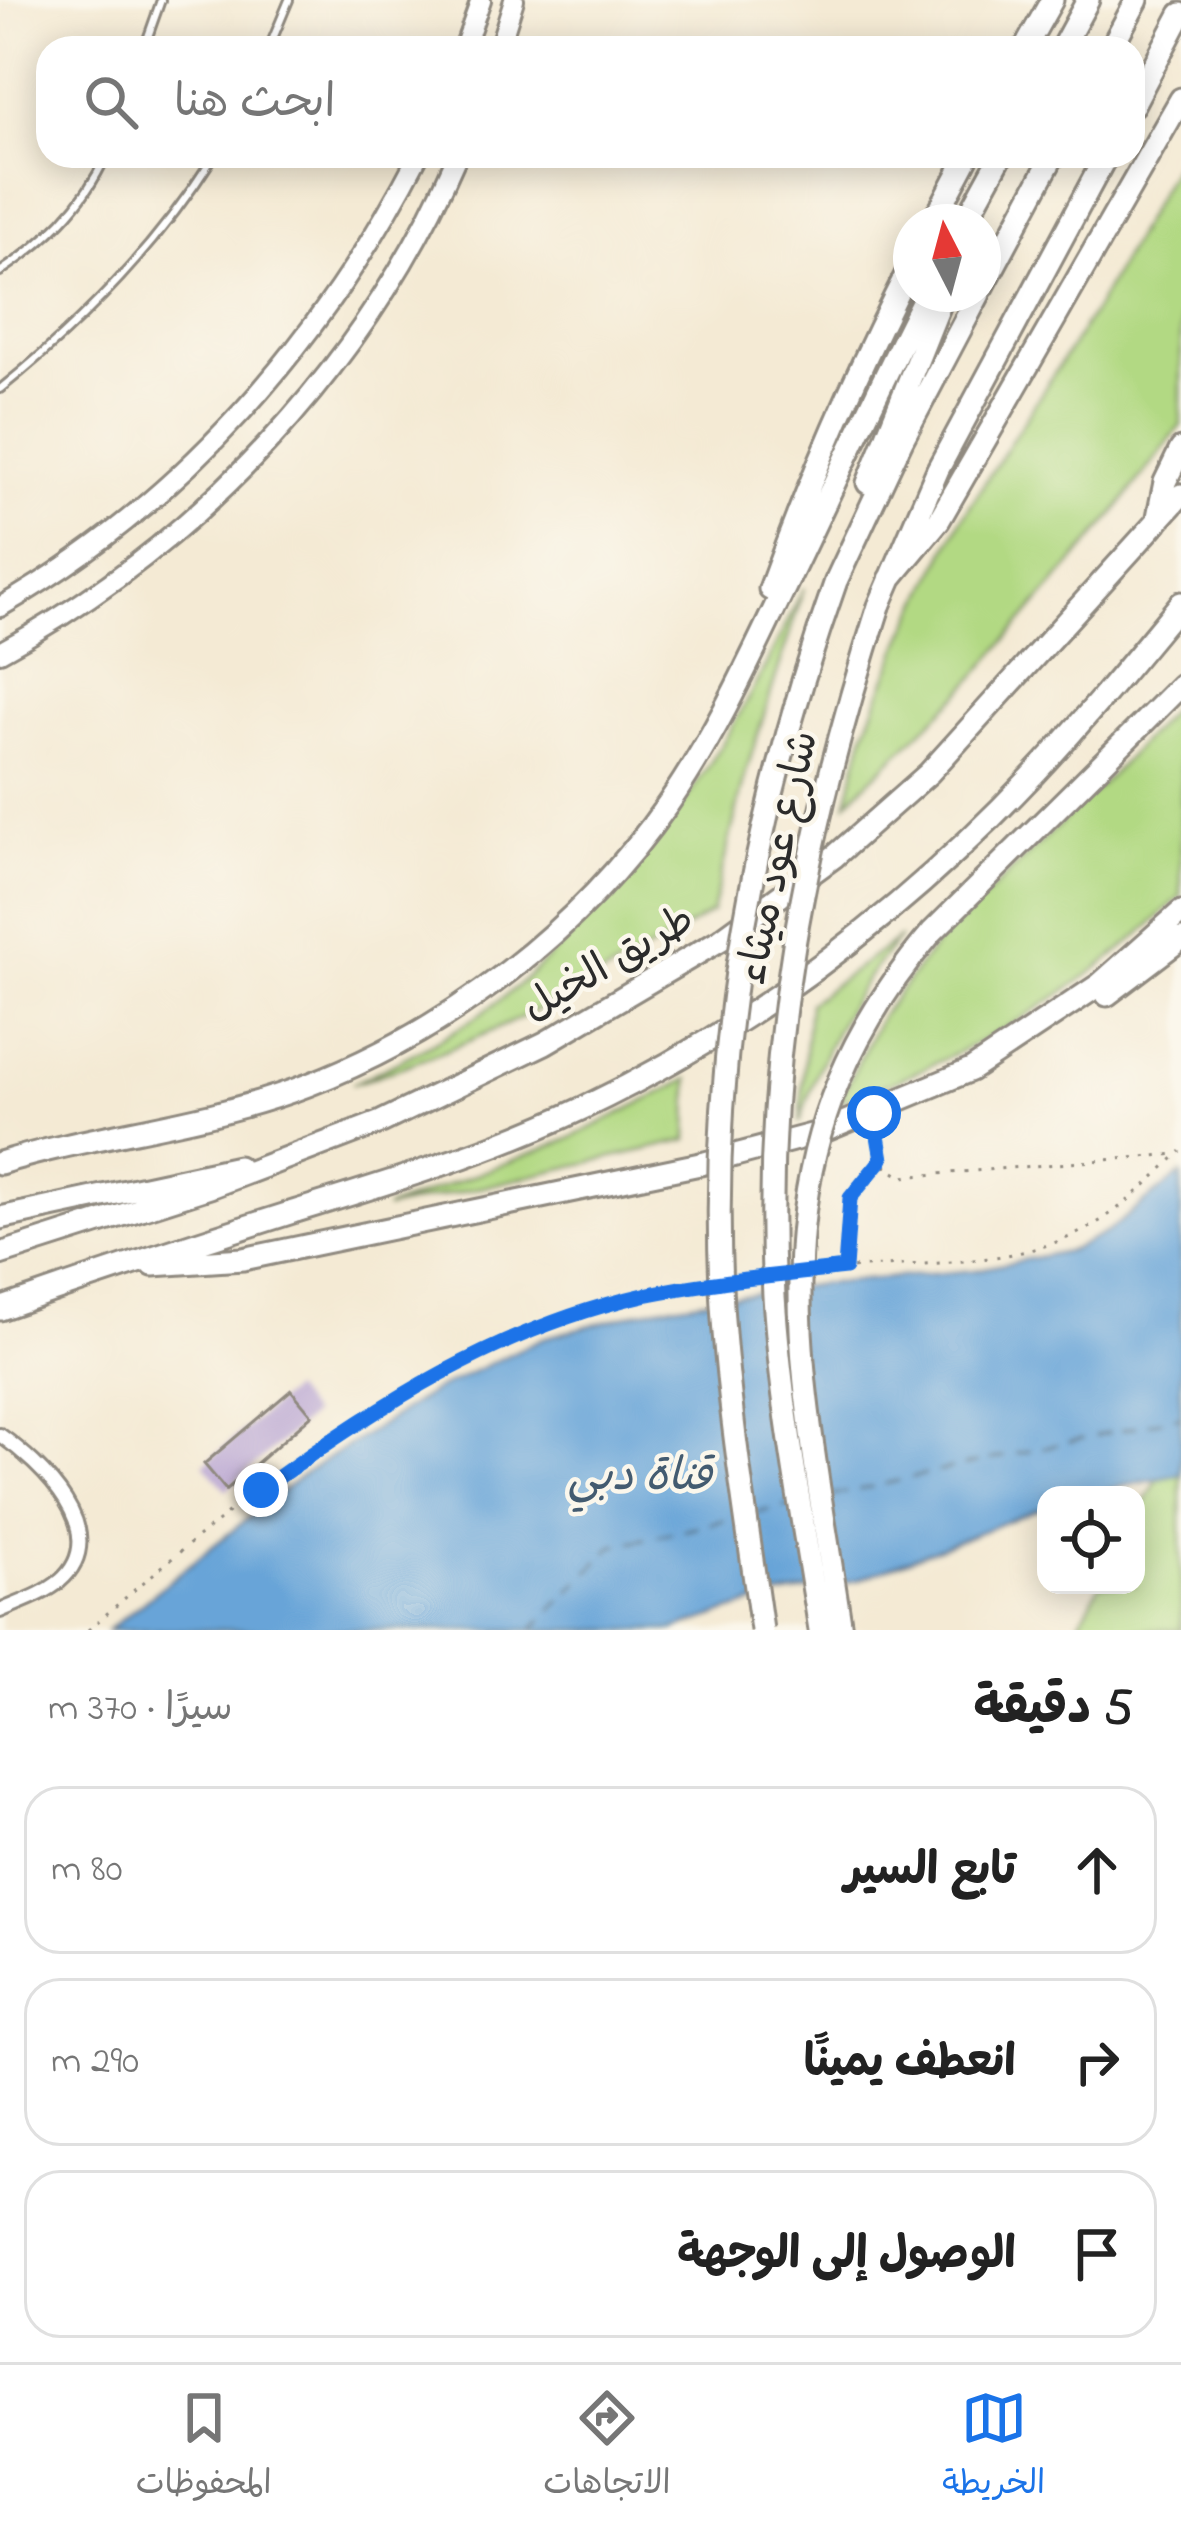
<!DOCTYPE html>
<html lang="ar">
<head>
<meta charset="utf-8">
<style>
	body { margin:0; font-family:"Indie Flower","Playpen Sans Arabic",sans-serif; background:#f6f6f6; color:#222; direction:rtl }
	.controls { position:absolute; right:36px; bottom:36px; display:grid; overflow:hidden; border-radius:24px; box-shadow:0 6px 30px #0003 }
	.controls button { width:108px; height:108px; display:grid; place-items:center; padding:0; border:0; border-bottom:3px solid #e0e0e0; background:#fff; color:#222; font:60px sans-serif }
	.compass { position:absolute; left:893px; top:204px; width:108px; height:108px; border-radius:50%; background:#fff; box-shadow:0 6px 30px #0003; rotate:354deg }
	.stop { position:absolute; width:36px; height:36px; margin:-27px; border:9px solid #1a73e8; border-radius:50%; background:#fff }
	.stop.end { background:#1a73e8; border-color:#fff; box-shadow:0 3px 12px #0008 }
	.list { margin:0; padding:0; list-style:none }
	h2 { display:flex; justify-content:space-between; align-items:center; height:156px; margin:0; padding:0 48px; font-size:51px }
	h2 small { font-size:39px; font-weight:400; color:#767676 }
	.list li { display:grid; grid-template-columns:78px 1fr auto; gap:36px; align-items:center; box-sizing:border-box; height:168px; margin:0 24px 24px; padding:0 24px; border:3px solid #e0e0e0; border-radius:36px }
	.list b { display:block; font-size:45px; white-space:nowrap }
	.list em { font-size:39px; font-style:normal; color:#767676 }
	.icon { flex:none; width:66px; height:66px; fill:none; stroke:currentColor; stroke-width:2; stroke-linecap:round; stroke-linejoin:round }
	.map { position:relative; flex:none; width:1181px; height:1630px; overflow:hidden; direction:ltr }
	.search { position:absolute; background:#fff; box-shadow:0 6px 30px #0003; left:36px; right:36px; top:36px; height:132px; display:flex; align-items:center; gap:30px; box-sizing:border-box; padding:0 42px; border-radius:36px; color:#767676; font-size:45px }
	.sheet { height:732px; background:#fff }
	nav { display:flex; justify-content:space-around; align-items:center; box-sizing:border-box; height:168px; border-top:3px solid #e0e0e0; background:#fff; font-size:33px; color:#767676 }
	nav a { display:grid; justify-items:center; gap:6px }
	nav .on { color:#1a73e8 }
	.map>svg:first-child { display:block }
</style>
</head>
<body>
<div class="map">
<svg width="1181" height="1630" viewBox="0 0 1181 1630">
	<rect width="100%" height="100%" fill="#fbf7ec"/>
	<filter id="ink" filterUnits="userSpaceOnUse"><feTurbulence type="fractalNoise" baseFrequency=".00833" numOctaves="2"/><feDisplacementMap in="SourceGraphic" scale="24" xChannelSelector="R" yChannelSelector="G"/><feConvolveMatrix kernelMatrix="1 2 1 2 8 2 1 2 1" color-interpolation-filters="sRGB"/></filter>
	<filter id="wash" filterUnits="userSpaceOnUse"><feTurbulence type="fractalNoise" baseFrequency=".004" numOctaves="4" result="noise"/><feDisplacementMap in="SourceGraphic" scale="48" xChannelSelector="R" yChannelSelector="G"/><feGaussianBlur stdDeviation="2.7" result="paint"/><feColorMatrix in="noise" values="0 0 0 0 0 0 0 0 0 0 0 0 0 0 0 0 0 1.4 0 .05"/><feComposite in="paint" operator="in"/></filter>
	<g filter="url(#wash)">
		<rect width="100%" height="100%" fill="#f4ead4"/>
		<path fill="#b2d983" stroke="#6e8257" stroke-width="3" d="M1181 153V425L1106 524 961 693 847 802 865 732 904 635 961 520 1098 304Z
			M804 588 746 772 712 912C592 986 487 1041 352 1084 399 1061 446 1039 488 1009 524 983 552 954 583 923 687 817 741 720 804 588Z
			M1181 699V896C1084 993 967 1057 839 1102L880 1017 935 945 1117 769Z
			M900 937C852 990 820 1054 800 1123L809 1003Z
			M689 1079 688 1140 385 1209 567 1140Z
			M1181 1474V1630H1075L1100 1585H1136V1519L1159 1477Z"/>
		<path fill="#67a4d8" stroke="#496882" stroke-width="3" d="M1181 1174V1474L1083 1495H1046V1506L857 1580 772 1598 673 1630H108L302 1475 437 1389 543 1338 658 1307 820 1284 975 1270 1071 1250 1107 1232Z"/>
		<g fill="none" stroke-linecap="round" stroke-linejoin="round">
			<path stroke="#435b70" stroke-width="3" stroke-dasharray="15 12" stroke-linecap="butt" d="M832 1496 1181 1416
				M756 1513 793 1505
				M532 1630 613 1546 735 1518"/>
		</g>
		<g id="blocks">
			<path fill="#b8a4d1" d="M291 1390 312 1415 226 1490 204 1464Z"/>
		</g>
	</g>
	<g filter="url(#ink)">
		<use href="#blocks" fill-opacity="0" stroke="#908a80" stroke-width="3"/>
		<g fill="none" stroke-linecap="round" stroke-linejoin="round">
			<defs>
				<path id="service" d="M144 48 161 0
					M269 48 289 0
					M0 272C45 242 84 206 106 156
					M0 389C84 322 156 247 214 156"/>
				<path id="minor" d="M0 1435C40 1463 115 1533 60 1581 43 1595 20 1602 0 1611"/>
				<path id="primary" d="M464 48 481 0
					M499 48 514 0
					M0 607C183 502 322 342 418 156
					M0 652C199 544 367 364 457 156"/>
				<path id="motorway" d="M1025 48 1052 0
					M1062 48 1088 0
					M1111 48 1137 0
					M1133 105 1181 14
					M933 222 968 156
					M965 222 1001 156
					M983 287 1053 156
					M868 483 944 294
					M1157 522 1165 482 1181 449
					M890 579 939 520 1181 99
					M836 581 902 440 979 294
					M770 589C810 478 857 370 911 265
					M879 606 938 469 1106 156
					M1138 728 1181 685
					M1107 995 1181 939
					M0 1163C102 1132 208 1124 308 1085 451 1030 580 930 668 804 713 739 746 668 780 597 829 496 875 394 926 294
					M0 1218 238 1167
					M0 1254 210 1187 381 1122 545 1043 720 940 835 856 929 773 1181 495
					M153 1265 243 1259 705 1163 819 1133 971 1070 1099 985 1181 912
					M0 1309C97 1275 195 1243 293 1212 391 1182 490 1152 583 1108 753 1027 904 912 1033 775 1085 720 1133 661 1181 603"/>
			</defs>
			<use href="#service" stroke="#908a80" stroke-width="12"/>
			<use href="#minor" stroke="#908a80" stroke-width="18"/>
			<use href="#primary" stroke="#908a80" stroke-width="24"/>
			<use href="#motorway" stroke="#908a80" stroke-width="27"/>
			<path stroke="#908a80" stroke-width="3" stroke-dasharray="3 9" stroke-linecap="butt" d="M877 1130 886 1168 903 1177 1176 1154
				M845 1265 850 1198 880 1160
				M817 1271C901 1261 992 1270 1072 1236 1114 1218 1149 1182 1181 1151
				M88 1630C265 1476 465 1314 706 1285"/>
			<use href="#service" stroke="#fff" stroke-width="6"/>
			<use href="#minor" stroke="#fff" stroke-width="12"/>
			<use href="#primary" stroke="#fff" stroke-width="18"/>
			<use href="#motorway" stroke="#fff" stroke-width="21"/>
			<defs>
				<path id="motorway-bridge" d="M762 1630C747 1522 729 1414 722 1305 707 1056 753 814 836 581
					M820 1630C803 1519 781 1408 774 1296 761 1052 805 836 879 606
					M841 1630C802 1365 741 1157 932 932L1138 728"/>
			</defs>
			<use href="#motorway-bridge" stroke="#908a80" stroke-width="27" stroke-linecap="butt"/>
			<use href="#motorway-bridge" stroke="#fff" stroke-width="21"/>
		</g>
	</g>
	<g fill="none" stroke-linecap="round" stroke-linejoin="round" filter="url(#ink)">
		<path stroke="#1a73e8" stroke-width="15" d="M261 1490C379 1404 500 1328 644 1295 710 1281 778 1276 845 1268L850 1198 882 1159 874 1113"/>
	</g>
	<g text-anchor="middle" stroke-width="9" stroke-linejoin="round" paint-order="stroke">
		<g font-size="42" fill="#2b2b2b" stroke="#fbf7ec">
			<text transform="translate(775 857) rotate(-78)" y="15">شارع عود ميثاء</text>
			<text transform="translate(607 961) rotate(-30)" y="15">طريق الخيل</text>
		</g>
		<g font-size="45" font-style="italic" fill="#435b70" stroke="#fbf7ec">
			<text x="640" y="1489">قناة دبي</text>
		</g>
	</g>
</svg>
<div class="controls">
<button><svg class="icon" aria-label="locate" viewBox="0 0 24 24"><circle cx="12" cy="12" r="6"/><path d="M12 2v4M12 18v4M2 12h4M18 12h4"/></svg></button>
</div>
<svg class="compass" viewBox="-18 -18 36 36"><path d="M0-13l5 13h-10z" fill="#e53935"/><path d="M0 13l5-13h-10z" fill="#767676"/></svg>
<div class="stop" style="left:874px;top:1113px"></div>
<div class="stop end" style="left:261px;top:1490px"></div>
<div class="search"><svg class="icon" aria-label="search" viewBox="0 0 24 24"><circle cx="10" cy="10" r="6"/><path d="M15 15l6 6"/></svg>ابحث هنا</div>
</div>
<section class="sheet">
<h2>5 دقيقة<small>سيرًا · 370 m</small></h2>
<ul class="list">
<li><svg class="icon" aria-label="ahead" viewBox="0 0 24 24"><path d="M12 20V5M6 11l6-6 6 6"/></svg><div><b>تابع السير</b></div><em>80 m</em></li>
<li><svg class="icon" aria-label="right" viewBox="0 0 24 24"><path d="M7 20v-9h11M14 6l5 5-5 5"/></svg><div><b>انعطف يمينًا</b></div><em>290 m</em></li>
<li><svg class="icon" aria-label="arrive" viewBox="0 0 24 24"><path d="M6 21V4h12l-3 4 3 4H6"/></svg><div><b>الوصول إلى الوجهة</b></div></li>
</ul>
</section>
<nav>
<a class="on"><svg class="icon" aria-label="map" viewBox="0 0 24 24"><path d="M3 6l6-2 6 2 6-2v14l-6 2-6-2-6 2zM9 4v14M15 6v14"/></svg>الخريطة</a>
<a><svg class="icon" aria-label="directions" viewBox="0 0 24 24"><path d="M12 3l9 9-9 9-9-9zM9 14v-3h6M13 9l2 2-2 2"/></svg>الاتجاهات</a>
<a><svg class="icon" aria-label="saved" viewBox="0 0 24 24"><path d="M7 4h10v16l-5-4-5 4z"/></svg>المحفوظات</a>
</nav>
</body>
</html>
